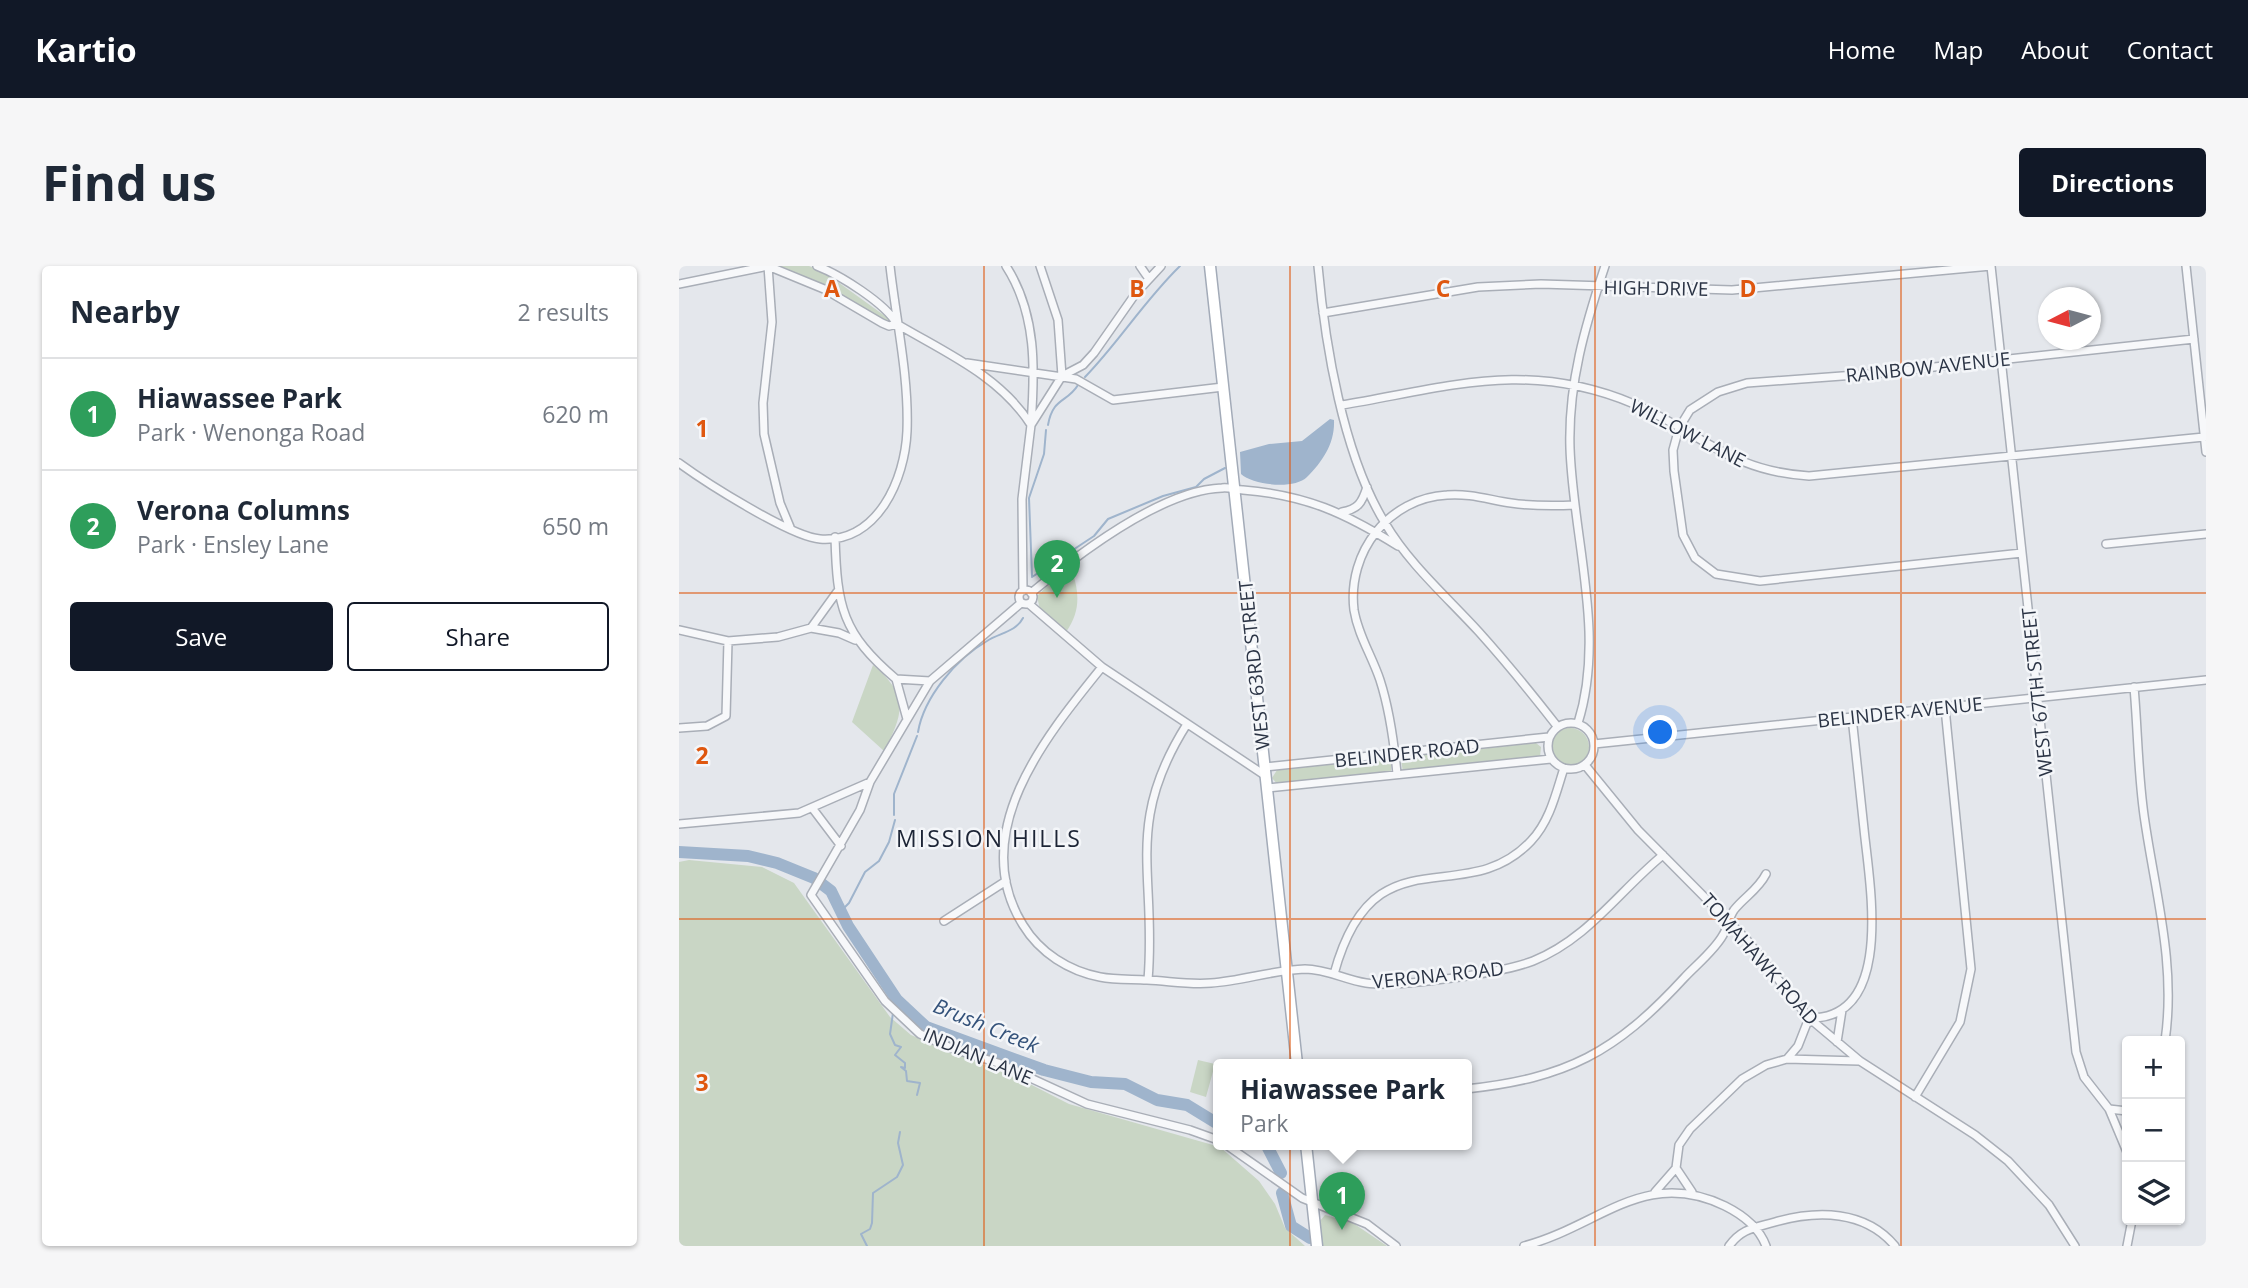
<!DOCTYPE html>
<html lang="en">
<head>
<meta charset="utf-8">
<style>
	body { margin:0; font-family:"Open Sans",sans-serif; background:#f6f6f7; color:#1f2937 }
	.controls { position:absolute; right:21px; bottom:21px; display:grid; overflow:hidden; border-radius:7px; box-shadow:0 2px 5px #0004 }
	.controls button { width:63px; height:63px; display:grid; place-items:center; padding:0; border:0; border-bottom:2px solid #e0e1e3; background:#fff; color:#1f2937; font:35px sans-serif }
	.compass { position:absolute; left:1359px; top:21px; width:63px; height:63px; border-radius:50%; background:#fff; box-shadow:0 2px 5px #0004; rotate:264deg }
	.you { position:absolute; left:982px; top:467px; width:24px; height:24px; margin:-18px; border:5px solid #fff; border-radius:50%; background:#1a73e8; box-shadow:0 0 0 10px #1a73e833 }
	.badge { display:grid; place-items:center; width:46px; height:46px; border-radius:50%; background:#111827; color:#fff; font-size:23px; font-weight:700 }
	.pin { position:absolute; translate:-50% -58px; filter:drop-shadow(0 2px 4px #0008) }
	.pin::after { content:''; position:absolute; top:37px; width:24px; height:21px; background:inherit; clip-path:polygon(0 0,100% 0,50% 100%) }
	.popup { position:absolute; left:534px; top:793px; width:259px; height:91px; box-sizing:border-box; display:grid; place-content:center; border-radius:7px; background:#fff; filter:drop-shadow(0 2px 5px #0005); font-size:23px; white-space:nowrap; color:#747a83 }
	.popup b { font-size:26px; color:#1f2937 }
	.popup::after { content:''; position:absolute; left:50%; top:100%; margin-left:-14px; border:14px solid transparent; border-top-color:#fff }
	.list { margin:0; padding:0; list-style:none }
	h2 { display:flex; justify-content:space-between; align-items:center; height:91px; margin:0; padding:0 28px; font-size:30px }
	h2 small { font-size:23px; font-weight:400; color:#747a83 }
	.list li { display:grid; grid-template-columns:46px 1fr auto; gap:21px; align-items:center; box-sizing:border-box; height:112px; padding:0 28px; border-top:2px solid #e0e1e3 }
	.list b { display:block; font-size:26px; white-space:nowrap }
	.list p { margin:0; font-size:23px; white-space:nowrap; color:#747a83 }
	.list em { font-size:23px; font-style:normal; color:#747a83 }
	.actions { display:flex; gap:14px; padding:21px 28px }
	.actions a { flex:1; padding:16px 0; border:2px solid #111827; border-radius:7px; text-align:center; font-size:24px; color:#111827 }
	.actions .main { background:#111827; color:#fff }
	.icon { flex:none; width:38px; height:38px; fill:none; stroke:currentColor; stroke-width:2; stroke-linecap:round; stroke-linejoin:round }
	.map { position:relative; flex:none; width:1527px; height:980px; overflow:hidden; border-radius:7px }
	header { display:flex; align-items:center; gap:42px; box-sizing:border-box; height:98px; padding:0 35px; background:#111827; color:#fff }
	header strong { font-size:33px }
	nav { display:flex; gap:38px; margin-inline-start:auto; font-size:24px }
	.intro { display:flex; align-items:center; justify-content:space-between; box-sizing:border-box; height:168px; padding:0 42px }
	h1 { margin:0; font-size:49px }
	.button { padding:18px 32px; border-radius:7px; background:#111827; color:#fff; font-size:24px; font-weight:700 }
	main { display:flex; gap:42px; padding:0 42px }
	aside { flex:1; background:#fff; border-radius:7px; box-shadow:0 2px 5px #0004 }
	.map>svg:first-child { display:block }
</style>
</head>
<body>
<header>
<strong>Kartio</strong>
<nav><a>Home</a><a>Map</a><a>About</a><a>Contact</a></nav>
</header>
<div class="intro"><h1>Find us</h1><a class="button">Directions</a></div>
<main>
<aside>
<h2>Nearby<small>2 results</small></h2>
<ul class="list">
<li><span class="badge" style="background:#2e9e5b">1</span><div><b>Hiawassee Park</b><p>Park · Wenonga Road</p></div><em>620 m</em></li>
<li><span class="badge" style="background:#2e9e5b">2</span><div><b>Verona Columns</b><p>Park · Ensley Lane</p></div><em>650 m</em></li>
</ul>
<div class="actions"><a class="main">Save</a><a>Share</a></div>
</aside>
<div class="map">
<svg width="1527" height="980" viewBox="0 0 1527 980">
	<rect width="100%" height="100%" fill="#e4e7ec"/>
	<path fill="#c9d6c5" d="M96 0H130L145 6 213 55 209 57 131 13Z
		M391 299C400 323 403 344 387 366L361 344 358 330Z
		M194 399C230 429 225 447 205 485L173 456Z
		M872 481a19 19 0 1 1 38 0a19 19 0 1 1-38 0Z
		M857 477 862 481 861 491 724 506 722 494 725 491Z
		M708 493 712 494V506L599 519 593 512 598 504Z
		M10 594 83 601 115 617 211 751 232 769 347 816 390 838 541 881 580 915 596 938 606 962 626 980H0V596Z
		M519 794 536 798 527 831 511 826Z
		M646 949 674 957 708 980H643L640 956Z"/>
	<path fill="#9fb4cc" d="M651 153 655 154C656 177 644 195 628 211 615 224 574 219 562 208L561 186 590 178 623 175Z"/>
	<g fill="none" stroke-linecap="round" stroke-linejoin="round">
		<path stroke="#9fb4cc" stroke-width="2" d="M406 111C440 76 465 35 501 0
			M369 159C374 131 388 137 399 119
			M353 310 350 232 365 188 367 164
			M353 311 415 270 429 253 484 230 517 221 525 213 546 202
			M239 466C245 431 277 393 308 375 320 367 337 366 344 352
			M215 549V528L238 470
			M162 645 170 637 186 606 200 595 210 576 216 554
			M216 742 218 734
			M214 747 211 768 216 779 222 781 216 789 226 797V802L222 801 227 805 228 815 241 817 238 829
			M188 980 182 968 191 963 193 957 194 927 218 911 224 899 219 877 221 866"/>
		<path stroke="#9fb4cc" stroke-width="12" d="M0 586 69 590 98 597 135 612 152 625 169 660 218 734 247 761 365 804 412 816 446 818 478 834 508 839 539 858
			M587 878 602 907
			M603 927 612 960 631 972"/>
		<defs>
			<path id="minor" d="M89 0 93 56 84 137 85 168 101 237 111 261
				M138 0C161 9 206 37 218 58 267 87 321 110 352 159
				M327 0C358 48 356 104 352 159
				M361 0 379 54 383 110
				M461 0 470 13
				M639 0C646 78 664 189 706 257 730 298 768 331 800 366 827 396 853 428 878 460
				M1312 0 1397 786 1405 811 1430 843 1448 845
				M1507 0 1527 186
				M0 18 89 0 145 23 203 57 210 60 218 58
				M644 47 799 21 862 18 1053 24 1312 0
				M288 97 397 113 434 134 544 121
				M663 139C771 121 848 93 955 138 1023 167 1050 205 1130 210L1525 171
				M0 197C26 216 112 271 141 273 199 277 226 213 228 165 230 110 217 54 211 0
				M663 246C679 243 683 237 688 221
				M156 271C158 341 163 367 217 413L251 415
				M1427 278 1527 268
				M1343 287 1081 315 1037 308 1016 292 1004 269 995 205 994 184 1000 162 1011 144 1039 126 1068 117 1190 108 1515 73
				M340 331a7 7 0 1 1 14 0a7 7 0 1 1-14 0Z
				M344 325 343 233 352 159 383 110 404 99 415 87 457 27 482 0
				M352 327C398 289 482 224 543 222 550 221 557 224 564 224 627 229 666 247 719 280
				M350 338 423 401 587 510
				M132 362 160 367 176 374
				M0 364 49 375 99 371 132 362 158 326
				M423 401C367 470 287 567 344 659 361 687 390 705 421 711 436 714 453 713 468 714 490 715 511 719 532 717 563 715 594 704 626 703 648 703 666 714 687 717 720 722 822 707 854 695 909 673 940 625 984 589
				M217 413 228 453
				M1455 421C1459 466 1459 512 1466 556 1477 630 1497 700 1486 775
				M869 480a23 23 0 1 1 46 0a23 23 0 1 1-46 0Z
				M899 457C927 368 894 273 891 182 889 118 906 60 926 0
				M0 462 28 460 47 450 49 375
				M915 478 1527 414
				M906 499 959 564 1068 674 1130 752 1181 795 1296 869 1329 895 1370 939 1396 980
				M586 501 870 471
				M718 508C715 476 711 445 701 414 693 390 679 369 675 344 668 286 710 232 768 229 790 227 811 234 832 237 853 240 875 240 896 239
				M191 516 181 544 132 629 206 735 241 768 272 782 319 797 408 838 511 864 539 874
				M588 522 872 493
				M134 543 162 580
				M0 558 120 547 191 516 251 415 342 337
				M265 655 327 615
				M655 708C695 561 784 647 852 575 871 555 877 527 885 502
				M469 714C478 608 444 559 508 458
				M1158 776 1163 744
				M1108 793 1180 795
				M787 823C888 812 936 787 1005 712 1017 699 1035 685 1044 669 1049 661 1050 651 1055 644 1065 631 1079 624 1087 608
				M1236 831 1281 756 1292 703 1266 442
				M1430 843 1448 886
				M546 878 623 932 688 958 717 980
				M976 926 997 902
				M1013 926 997 902 1000 879 1011 863 1063 813 1087 799 1108 793 1119 780 1130 752C1217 754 1190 615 1185 563 1181 526 1177 489 1173 451
				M845 980C921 960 965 901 1046 940 1064 949 1080 961 1087 980
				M1050 980C1063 962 1076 962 1096 956 1138 944 1186 944 1216 980
				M1448 980 1453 954"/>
			<path id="major" d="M531 0 618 798
				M627 878 638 980"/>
		</defs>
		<use href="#minor" stroke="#a9aeb7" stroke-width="10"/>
		<use href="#major" stroke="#a3abb8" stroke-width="13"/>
		<use href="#minor" stroke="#f7f8fa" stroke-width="7"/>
		<use href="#major" stroke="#fff" stroke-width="10"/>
	</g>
	<path fill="none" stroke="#df570f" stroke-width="2" stroke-opacity="0.55" d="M305 0V980M611 0V980M916 0V980M1222 0V980M0 327H1527M0 653H1527"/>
	<g text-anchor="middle" stroke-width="5" stroke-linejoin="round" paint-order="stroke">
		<g font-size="19" fill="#2b3445" stroke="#f4f6f9">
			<text transform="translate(977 22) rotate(1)" y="7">HIGH DRIVE</text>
			<text transform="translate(1249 101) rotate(-6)" y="7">RAINBOW AVENUE</text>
			<text transform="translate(1009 167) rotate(27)" y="7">WILLOW LANE</text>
			<text transform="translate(575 399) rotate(-96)" y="7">WEST 63RD STREET</text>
			<text transform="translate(1358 426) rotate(-96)" y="7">WEST 67TH STREET</text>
			<text transform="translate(1221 446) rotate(-6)" y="7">BELINDER AVENUE</text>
			<text transform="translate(728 487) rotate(-6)" y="7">BELINDER ROAD</text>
			<text transform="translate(1081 693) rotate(49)" y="7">TOMAHAWK ROAD</text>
			<text transform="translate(759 709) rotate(-6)" y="7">VERONA ROAD</text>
			<text transform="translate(299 790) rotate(23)" y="7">INDIAN LANE</text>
		</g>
		<g font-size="21" font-style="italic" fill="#34527a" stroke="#f4f6f9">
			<text transform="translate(307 760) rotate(22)" y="7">Brush Creek</text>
		</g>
		<g font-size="23" letter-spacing="2" fill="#1d2536" stroke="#f4f6f9">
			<text x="310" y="581">MISSION HILLS</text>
		</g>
	</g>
	<g font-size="23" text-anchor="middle" font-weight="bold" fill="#df570f" stroke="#f4f6f9" stroke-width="5" stroke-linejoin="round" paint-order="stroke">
		<text x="153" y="31">A</text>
		<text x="458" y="31">B</text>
		<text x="764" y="31">C</text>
		<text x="1069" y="31">D</text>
		<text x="23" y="171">1</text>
		<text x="23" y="498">2</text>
		<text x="23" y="825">3</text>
	</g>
</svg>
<div class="controls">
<button>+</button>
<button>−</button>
<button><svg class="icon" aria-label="layers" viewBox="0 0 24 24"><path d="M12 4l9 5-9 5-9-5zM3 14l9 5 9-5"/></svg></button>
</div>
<svg class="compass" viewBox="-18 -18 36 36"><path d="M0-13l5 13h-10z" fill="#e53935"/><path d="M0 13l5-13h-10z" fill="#747a83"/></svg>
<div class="you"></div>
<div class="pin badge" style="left:663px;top:964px;background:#2e9e5b">1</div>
<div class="popup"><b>Hiawassee Park</b>Park</div>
<div class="pin badge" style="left:378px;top:332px;background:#2e9e5b">2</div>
</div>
</main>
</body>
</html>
